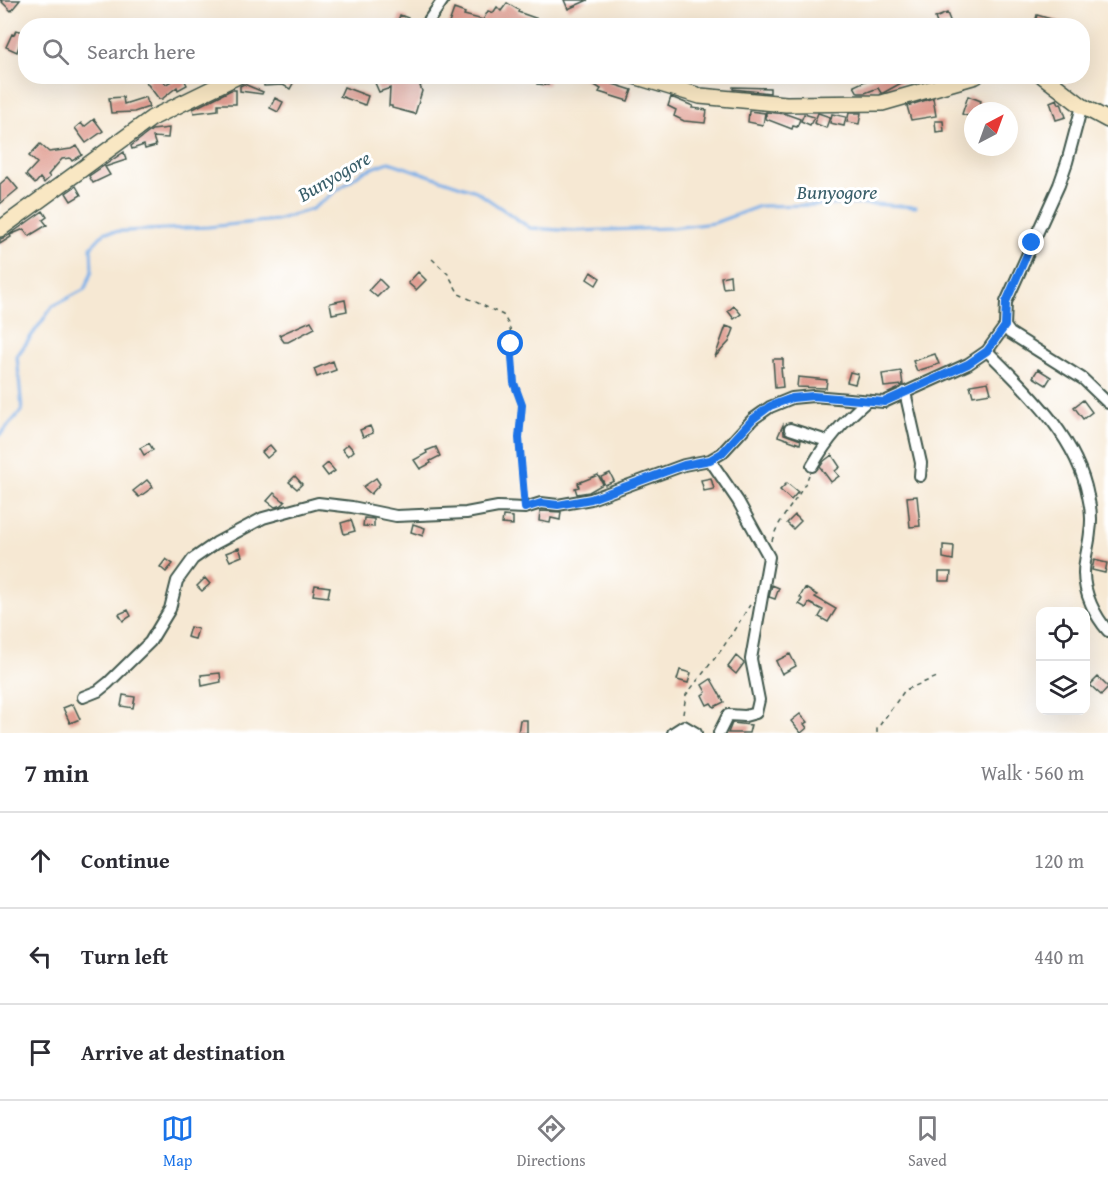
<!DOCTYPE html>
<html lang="en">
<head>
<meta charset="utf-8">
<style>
	body { margin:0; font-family:"Gentium Book Plus",serif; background:#f2f2f3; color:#2b2b33 }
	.controls { position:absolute; right:18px; bottom:18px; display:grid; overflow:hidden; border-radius:12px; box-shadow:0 6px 24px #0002 }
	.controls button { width:54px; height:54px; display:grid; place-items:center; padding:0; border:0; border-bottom:2px solid #e1e1e2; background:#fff; color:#2b2b33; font:30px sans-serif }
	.compass { position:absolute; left:964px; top:102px; width:54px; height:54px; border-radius:50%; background:#fff; box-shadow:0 6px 24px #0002; rotate:41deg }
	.stop { position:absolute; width:18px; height:18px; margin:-14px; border:4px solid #1a73e8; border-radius:50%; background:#fff }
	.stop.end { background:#1a73e8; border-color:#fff; box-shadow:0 2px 6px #0008 }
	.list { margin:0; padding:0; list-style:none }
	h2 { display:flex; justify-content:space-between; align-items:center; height:78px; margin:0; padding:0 24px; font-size:26px }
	h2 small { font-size:20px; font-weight:400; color:#7c7c81 }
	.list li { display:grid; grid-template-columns:39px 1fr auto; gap:18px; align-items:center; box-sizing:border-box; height:96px; padding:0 24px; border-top:2px solid #e1e1e2 }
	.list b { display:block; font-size:22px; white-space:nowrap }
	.list em { font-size:20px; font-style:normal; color:#7c7c81 }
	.icon { flex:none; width:33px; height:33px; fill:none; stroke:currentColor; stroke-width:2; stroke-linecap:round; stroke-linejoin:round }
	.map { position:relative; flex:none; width:1108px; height:733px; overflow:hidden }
	.search { position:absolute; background:#fff; box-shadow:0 6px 24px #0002; left:18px; right:18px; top:18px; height:66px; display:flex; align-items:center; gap:15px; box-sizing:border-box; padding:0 21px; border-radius:24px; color:#7c7c81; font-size:22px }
	.sheet { height:366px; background:#fff }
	nav { display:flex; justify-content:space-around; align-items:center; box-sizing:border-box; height:84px; border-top:2px solid #e1e1e2; background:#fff; font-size:16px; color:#7c7c81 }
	nav a { display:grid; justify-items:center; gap:3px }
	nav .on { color:#1a73e8 }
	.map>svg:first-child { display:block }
</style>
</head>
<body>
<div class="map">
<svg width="1108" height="733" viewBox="0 0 1108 733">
	<rect width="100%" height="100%" fill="#fff"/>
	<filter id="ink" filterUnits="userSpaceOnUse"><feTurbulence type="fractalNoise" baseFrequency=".0167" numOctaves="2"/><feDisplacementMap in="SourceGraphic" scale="12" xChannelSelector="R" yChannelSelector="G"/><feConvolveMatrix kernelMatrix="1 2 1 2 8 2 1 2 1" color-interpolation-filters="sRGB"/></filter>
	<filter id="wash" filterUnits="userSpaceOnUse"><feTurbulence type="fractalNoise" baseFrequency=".008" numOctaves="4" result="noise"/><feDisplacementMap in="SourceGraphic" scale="24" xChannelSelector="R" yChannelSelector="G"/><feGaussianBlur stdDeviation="1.35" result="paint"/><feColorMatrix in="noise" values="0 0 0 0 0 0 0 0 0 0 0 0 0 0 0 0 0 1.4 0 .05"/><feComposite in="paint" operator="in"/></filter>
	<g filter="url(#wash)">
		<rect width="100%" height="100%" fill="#f6e8d3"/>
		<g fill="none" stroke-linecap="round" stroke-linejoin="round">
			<path stroke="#7aafe8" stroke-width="3" d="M0 435 22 410 17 356 53 306 85 289 92 271 91 247 105 232 208 227 276 220 312 209 362 172 389 162 476 191 530 228 575 231 672 228 714 223 760 206 874 204 916 207"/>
		</g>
		<g id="blocks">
			<path fill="#de9689" d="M0 0H20L11 11Z
				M564 0H588L568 9Z
				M507 3 519 10 518 12 538 19 536 26H448L454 9 465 13 464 15 483 20 488 11 493 13 497 7 501 11Z
				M947 13 951 23 938 26 935 18Z
				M400 15 408 18 405 26H396Z
				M1037 15 1065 23V26H1042L1035 23Z
				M16 30 24 32 17 52 6 47 12 34 14 35Z
				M153 76H159L166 84 181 76H190L185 81 187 85 178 90 177 87 162 99H159L146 82Z
				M297 76 290 89 283 85 264 86 263 77Z
				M372 76H419L423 84 420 86 422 91 415 114 392 108V106H389L390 88 379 92Z
				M538 76H549L548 85 537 84Z
				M580 76H601L613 84 632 90 628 101 599 92 601 89Z
				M876 76H914L883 93H881L878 88 865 93H858L854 86Z
				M244 84 263 92 262 94 240 91V86Z
				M344 87 368 96 365 105 340 96Z
				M733 87 770 88V93L733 89Z
				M231 90H236V104H218V110L194 113 193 109Z
				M968 96 981 101 978 111H973V118L962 114Z
				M123 97 124 104 146 97 149 107 134 112 111 113 109 98Z
				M671 97 693 106 692 108 707 110 705 123 684 121 674 116 676 110 668 106Z
				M275 98 283 102 278 112 270 108Z
				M933 98 936 116 911 120 907 106Z
				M1057 99 1059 104 1061 103 1066 117 1056 120 1050 102Z
				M749 111 765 113 763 125 748 122Z
				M766 112 786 114 800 119 797 127 793 126 792 129 766 119Z
				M818 113 830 117 826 128 814 123Z
				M849 113H861L859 124 847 122Z
				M804 114 814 117 810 125 801 121Z
				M832 114 846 117 844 126 830 123Z
				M94 119 103 131 86 143 75 128 81 123 84 127Z
				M935 121H943L944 131 936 132Z
				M169 128 168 138 153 137 156 146 145 149 144 145 132 149 131 146 152 130Z
				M40 144 49 152 71 149 77 146 82 155 72 161 70 158 62 159 48 175 50 177 44 183 40 178 35 184 26 175 37 163 29 156Z
				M124 152 126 160 105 167 110 175 93 183 89 176Z
				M8 177 18 189 0 204V184Z
				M76 186 81 195 71 201 66 193Z
				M43 211 47 217 43 220 47 225 29 236 24 229 10 235 11 237 0 244V239L6 237Z
				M418 272 426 280 416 290 408 283Z
				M591 272 600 278 596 285 587 279Z
				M730 275 731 287 723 288 721 277Z
				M379 279 387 287 377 297 369 290Z
				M345 300 347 311 332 314 330 303Z
				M734 306 741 314 734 319 728 311Z
				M311 321 315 328 288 342H284L279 335Z
				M726 326 734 329 729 342 715 357Z
				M935 354 939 364 917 371 913 361Z
				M773 359H783V368H781L783 387 775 388Z
				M333 361 336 370 317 377 314 369Z
				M1038 369 1051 377 1046 385 1033 377Z
				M901 371 903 385 884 387 882 374Z
				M850 372 858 374 855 384 847 382Z
				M798 377 827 380 826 388 797 387Z
				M988 382 991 393 973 396 970 385Z
				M1083 400 1092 412 1083 419 1074 407Z
				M783 425 784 434 801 440 800 444 778 436Z
				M370 426 373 433 363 437 360 430Z
				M149 443 153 450 144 455 140 448Z
				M348 444 354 451 348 456 342 449Z
				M270 445 275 451 267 458 262 452Z
				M436 447 440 456 430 461 431 463 420 469 414 460 427 453 426 451Z
				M832 455 840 467 835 471 839 476 831 482 820 467 824 461Z
				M328 463 335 471 328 476 322 468Z
				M610 473 614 481 605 485 601 477Z
				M598 475 603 484 589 492 577 494 575 488 579 487 578 483Z
				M295 476 302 484 297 489 289 482Z
				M376 478 380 484 371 494 363 487Z
				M711 478 714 489 704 491 701 480Z
				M147 480 153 487 139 497 133 491Z
				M787 483 798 492 791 500 780 490Z
				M274 493 285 502 282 505 275 507 267 501Z
				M917 496 920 526 910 527 907 497Z
				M540 511 561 512 560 520 551 518 550 523 539 521Z
				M795 515 801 521 793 529 787 523Z
				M503 516 513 517V525L502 524Z
				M364 518 374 519V527L363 526Z
				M351 520 355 531 344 534 341 523Z
				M413 524 425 528 423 536 411 532Z
				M943 545 954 546 953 560 943 558Z
				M239 548 242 556 230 561 226 553Z
				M166 559 173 564 166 572 160 567Z
				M1094 560 1107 563 1105 573 1092 570Z
				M939 572H951L950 581H939Z
				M205 578 210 584 202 591 197 586Z
				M315 585 330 587 328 597 313 595Z
				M772 585 779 588 775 599 769 597Z
				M805 588 817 595 815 597 836 609 828 622 819 617 823 610 809 603 806 608 799 604 802 599 800 597Z
				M128 610 131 616 123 621 119 614Z
				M190 627 198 629 195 639 187 637Z
				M790 654 796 666 782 674 776 661Z
				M736 656 744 663 736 674 728 667Z
				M680 670 691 673 688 683 677 680Z
				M220 673 221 682 202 686 201 675Z
				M1098 677 1108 687 1101 695 1090 685Z
				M711 679 724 702 714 707 711 703 707 705 702 695 706 692 702 685Z
				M123 695 135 697 133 708 121 706Z
				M73 704 80 719 70 723 63 708Z
				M800 714 807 722 804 724 807 728 801 733 791 721Z
				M520 720H527V733H518Z
				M732 723 751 725 749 733H728Z"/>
		</g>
	</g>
	<g filter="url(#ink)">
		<use href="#blocks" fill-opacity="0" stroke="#3f574c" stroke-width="1.5"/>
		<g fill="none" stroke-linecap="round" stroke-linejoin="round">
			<defs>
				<path id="street" d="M425 26 443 0
					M1082 106 1067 162 1059 185 1006 302 1005 326 1010 333 1083 379 1108 403
					M987 351C1028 392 1077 437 1088 496 1091 508 1092 520 1090 532 1089 546 1084 559 1084 573 1084 594 1095 616 1108 631
					M905 392 921 463 920 476
					M790 429 827 441
					M710 460 738 501 769 557 751 659 759 700 756 713 745 716 728 715 719 733
					M812 466C829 437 842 423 867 401
					M83 697 98 691 108 683 150 642 170 609 177 581 193 559 216 543 263 518 318 503 352 507 396 516 466 513 498 507 525 508 541 503 558 505 591 499 684 465 710 460 722 453 753 419 770 407 792 398 813 396 884 402 968 364 987 351 1005 326
					M673 733 684 726 696 733"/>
				<path id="secondary" d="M634 76 700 96 786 104 882 103 976 76
					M1043 76 1082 106 1108 120
					M0 229 152 118 238 76"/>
			</defs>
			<use href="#street" stroke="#3f574c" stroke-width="14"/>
			<use href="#secondary" stroke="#3f574c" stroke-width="18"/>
			<path stroke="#3f574c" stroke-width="1.5" stroke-dasharray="4.5 4.5" stroke-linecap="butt" d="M432 259 448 274 459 294 503 315 510 327 514 383 522 405 519 438 524 499
				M772 541C778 517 800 499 809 475
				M683 714 686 695 722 649 750 605
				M877 733V729L905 690 937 677"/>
			<use href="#street" stroke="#fff" stroke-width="10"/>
			<use href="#secondary" stroke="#f9e7c3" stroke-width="15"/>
		</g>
	</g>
	<g fill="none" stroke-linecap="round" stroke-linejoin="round" filter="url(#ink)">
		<path stroke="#1a73e8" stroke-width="8" d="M511 344 514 383 522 405 519 438 525 508 541 503 558 505 591 499 684 465 710 460 722 453 753 419 770 406 792 398 813 396 884 402 968 364 987 351 1005 326 1006 302 1032 243"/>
	</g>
	<g text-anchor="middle" stroke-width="6" stroke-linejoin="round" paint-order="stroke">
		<g font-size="20" font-style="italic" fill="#3a5f6a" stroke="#fff">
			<text transform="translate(334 176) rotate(-30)" y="7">Bunyogore</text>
			<text x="837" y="199">Bunyogore</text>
		</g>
	</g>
</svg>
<div class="controls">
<button><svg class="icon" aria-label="locate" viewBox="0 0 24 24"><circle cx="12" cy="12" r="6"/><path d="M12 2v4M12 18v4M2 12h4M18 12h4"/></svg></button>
<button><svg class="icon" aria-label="layers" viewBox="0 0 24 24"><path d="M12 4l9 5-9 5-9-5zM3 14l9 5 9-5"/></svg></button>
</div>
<svg class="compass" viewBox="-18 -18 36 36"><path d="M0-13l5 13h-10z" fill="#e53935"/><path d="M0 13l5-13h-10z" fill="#7c7c81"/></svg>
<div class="stop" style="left:511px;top:344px"></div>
<div class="stop end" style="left:1032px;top:243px"></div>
<div class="search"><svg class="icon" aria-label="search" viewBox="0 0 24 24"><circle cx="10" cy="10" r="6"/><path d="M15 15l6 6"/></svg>Search here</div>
</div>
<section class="sheet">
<h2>7 min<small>Walk · 560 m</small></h2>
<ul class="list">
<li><svg class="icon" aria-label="ahead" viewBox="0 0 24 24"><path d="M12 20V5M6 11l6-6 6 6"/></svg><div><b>Continue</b></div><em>120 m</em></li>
<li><svg class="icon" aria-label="left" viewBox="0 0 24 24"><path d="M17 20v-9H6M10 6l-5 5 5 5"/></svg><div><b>Turn left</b></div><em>440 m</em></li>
<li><svg class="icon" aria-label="arrive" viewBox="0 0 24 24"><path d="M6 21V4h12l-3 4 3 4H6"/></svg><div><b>Arrive at destination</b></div></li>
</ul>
</section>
<nav>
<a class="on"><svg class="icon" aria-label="map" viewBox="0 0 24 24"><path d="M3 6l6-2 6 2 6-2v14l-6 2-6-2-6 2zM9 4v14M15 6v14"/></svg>Map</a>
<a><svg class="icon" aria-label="directions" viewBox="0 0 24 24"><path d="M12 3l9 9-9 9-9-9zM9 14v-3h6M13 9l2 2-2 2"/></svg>Directions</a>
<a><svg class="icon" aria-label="saved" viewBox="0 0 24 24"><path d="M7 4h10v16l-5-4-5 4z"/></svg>Saved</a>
</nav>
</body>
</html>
